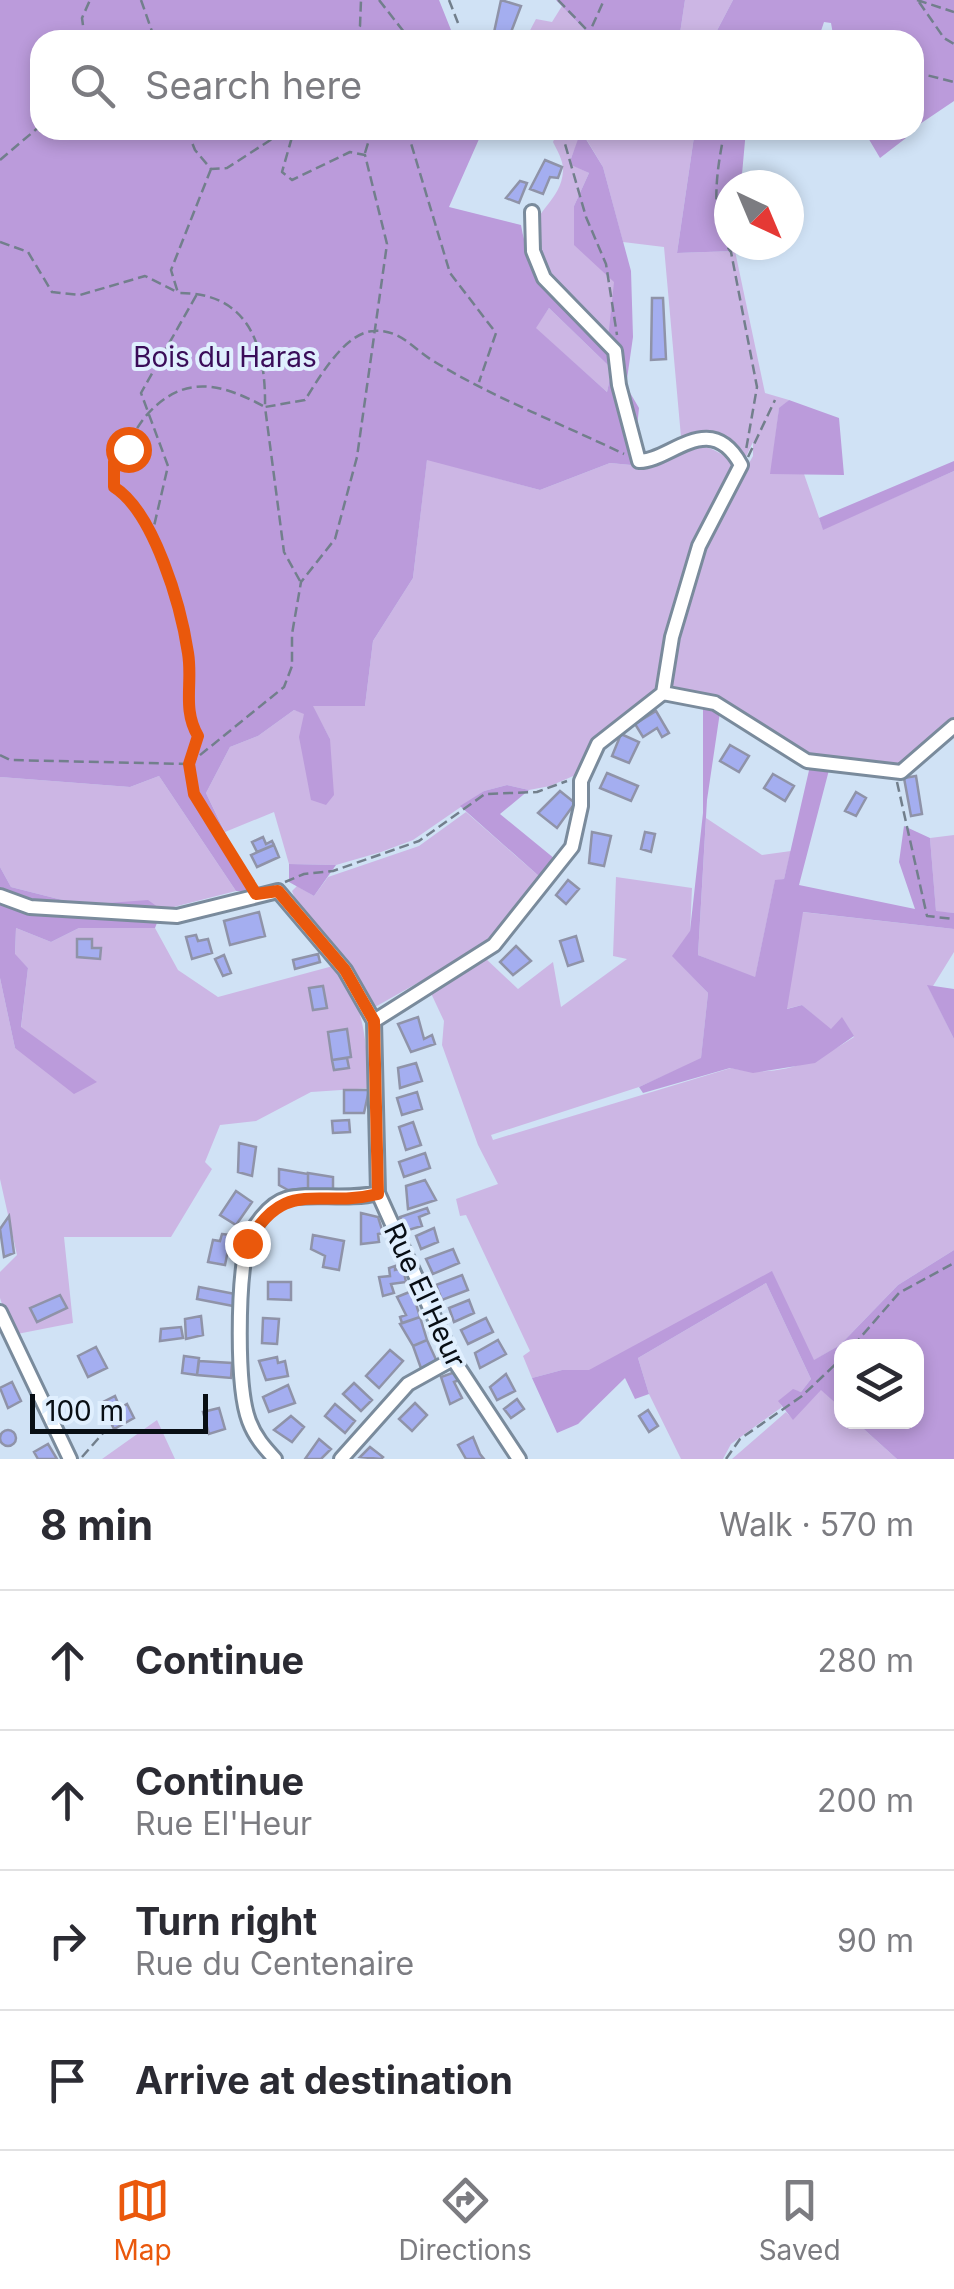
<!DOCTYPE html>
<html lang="en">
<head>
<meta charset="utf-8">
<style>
	body { margin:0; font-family:Inter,sans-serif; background:#f7f7f7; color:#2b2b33 }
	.controls { position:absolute; right:30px; bottom:30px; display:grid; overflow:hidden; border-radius:20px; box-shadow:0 5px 15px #0003 }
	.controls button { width:90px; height:90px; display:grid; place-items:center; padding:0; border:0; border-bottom:2px solid #e1e1e2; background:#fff; color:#2b2b33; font:50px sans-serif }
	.compass { position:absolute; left:714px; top:170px; width:90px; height:90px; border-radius:50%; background:#fff; box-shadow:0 5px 15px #0003; rotate:136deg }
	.scale { position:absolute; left:30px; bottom:25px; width:178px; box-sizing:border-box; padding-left:10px; border:5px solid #080e14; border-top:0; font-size:28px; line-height:35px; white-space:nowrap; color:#080e14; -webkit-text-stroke:8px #e0effe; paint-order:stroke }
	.stop { position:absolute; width:30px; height:30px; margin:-22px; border:8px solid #ea580c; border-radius:50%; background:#fff }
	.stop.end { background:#ea580c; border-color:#fff; box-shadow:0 2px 10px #0008 }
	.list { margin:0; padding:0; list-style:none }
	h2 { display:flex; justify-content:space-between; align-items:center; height:130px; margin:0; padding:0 40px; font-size:42px }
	h2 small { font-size:32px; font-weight:400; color:#7c7c81 }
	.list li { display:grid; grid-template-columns:65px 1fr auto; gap:30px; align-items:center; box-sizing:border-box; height:140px; padding:0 40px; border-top:2px solid #e1e1e2 }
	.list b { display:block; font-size:38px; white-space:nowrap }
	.list p { margin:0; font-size:32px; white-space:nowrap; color:#7c7c81 }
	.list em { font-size:32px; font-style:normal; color:#7c7c81 }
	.icon { flex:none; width:55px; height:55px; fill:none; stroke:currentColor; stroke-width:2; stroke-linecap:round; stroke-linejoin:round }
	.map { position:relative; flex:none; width:954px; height:1459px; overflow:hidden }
	.search { position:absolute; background:#fff; box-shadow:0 5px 15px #0003; left:30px; right:30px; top:30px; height:110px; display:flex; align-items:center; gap:25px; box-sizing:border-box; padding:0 35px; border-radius:30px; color:#7c7c81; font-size:38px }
	.sheet { height:690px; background:#fff }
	nav { display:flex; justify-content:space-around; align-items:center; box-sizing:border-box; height:140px; border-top:2px solid #e1e1e2; background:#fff; font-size:28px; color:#7c7c81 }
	nav a { display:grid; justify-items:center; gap:5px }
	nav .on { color:#ea580c }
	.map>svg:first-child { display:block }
</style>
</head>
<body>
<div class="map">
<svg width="954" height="1459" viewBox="0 0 954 1459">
	<rect width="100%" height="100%" fill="#d0e2f5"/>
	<path fill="#ccb6e4" d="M685 0H733L712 40H679Z
		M562 6 585 30 580 40H525L536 19 552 22Z
		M558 130H695L677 253 735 251 765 393 789 400 779 409 771 473 804 474 823 529 954 471V719L894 767 808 758 717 702 671 693C654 636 725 507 753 456V442L744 461 697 434 681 437 664 247 623 242 603 167 582 132 569 163 589 173 574 206 615 282 609 337C589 318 555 295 543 271 513 213 561 210 563 171 564 162 557 150 553 142Z
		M549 308 612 369 607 392 535 328Z
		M688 444C708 446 722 451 736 467V474L691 548 666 637 657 693C626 715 589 736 578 774L550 786 529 790 507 785 484 791 413 840 381 852 336 865 289 864 274 812 225 832 206 793 230 747 258 736 294 710 304 713 330 739 312 706H365L373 641 413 578 427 459 540 490 610 463 652 467Z
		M159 776 236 891 162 910 82 905 11 887 0 867V777L130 787Z
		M466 812 540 877 492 941 375 1007C352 966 307 935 292 891L297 886 314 896 328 877 419 846Z
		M706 818 762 855 791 851 784 879 775 881 755 978 698 955Z
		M954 835V913L936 912 930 838Z
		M616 877 692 888 690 932 673 956 708 993 701 1059 639 1087 491 1135 493 1140 731 1068C777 1079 816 1062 854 1037L842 1018 831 1030 802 1005 786 1009 802 912 954 929V952L933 986H928L954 1039V1250L898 1285 840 1345 813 1361 772 1272 589 1371 562 1370 532 1378 523 1356 530 1351 466 1215 460 1216 456 1199 498 1184 478 1145 442 1045 444 1021 429 989 484 957 518 989 553 962 561 1007 627 959 613 956Z
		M16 928 51 942 79 928H155L178 970 218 997 333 966C367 1004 364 1040 371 1088L311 1092 256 1121 220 1125 205 1162 212 1169 171 1237H64L73 1323 12 1335 0 1298V1272L17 1255 0 1179V978L15 1048 96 1082 21 1028 28 968 15 955Z
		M766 1283 811 1379 801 1392 793 1390 779 1401 782 1407 731 1444 723 1459H681L649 1394 638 1358Z
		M821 1389 841 1408 842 1422H856L897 1459H732L786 1412 793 1419Z
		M157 1420 175 1459H102Z"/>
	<path fill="#bb9bdb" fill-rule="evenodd" d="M0 0H439L455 40H40V130H483L449 207 521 225C530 281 568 312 607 349L614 282 574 245V206L589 173 569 164 581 131 603 167 631 271 633 337 626 386 639 408 635 448 668 457 652 467 610 463 540 490 427 460 413 578 373 641 365 706H313L330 739 334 795 326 805 311 800 299 737 304 714 294 710 258 736 230 747 206 793 253 891H236L159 776 130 787 0 777ZM549 308 612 369 607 392 536 328Z
		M556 0H685L679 40H580L585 30Z
		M733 0H954V101L914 128V40H834L831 23 824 22 818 40 800 33V40H712Z
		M695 130H746L741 185H729V245H735V251L677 253Z
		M898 130 906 138 880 158 864 131Z
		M789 400 839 418 844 475 770 474 779 408Z
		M954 461V471L823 530 819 518Z
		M703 706 720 712 707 800 698 955 755 977 775 880 784 879 810 766 829 770 799 885 915 909 899 862 904 826 930 838 936 911 954 913V929L803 912 787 1009 802 1005 831 1029 842 1017 854 1036 815 1063 753 1073 730 1068 643 1093 639 1087 701 1058 708 993 672 956 690 931 703 813Z
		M507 785 529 790 500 814 555 859 540 877 460 806 484 791Z
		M289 864 336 865 314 896 289 882Z
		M0 867 11 887 82 905 148 900 162 910 155 928H79L51 942 16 928 15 954 28 968 21 1027 97 1082 74 1094 15 1048 0 978Z
		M927 985 954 989V1039Z
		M954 1250V1459H897L856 1422H916V1346H842L841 1408 821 1390 793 1420 778 1401 793 1389 801 1392 811 1379 766 1283 638 1358 649 1394 635 1399 625 1378 578 1424 557 1433 532 1378 562 1370H589L772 1271 814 1360 840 1345 898 1285Z"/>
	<path fill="#a4aef0" stroke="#8f93a8" stroke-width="2.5" d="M501 0 521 6 508 40 493 37Z
		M545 160 562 167 558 178 550 177 543 194 530 189Z
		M520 181 527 183 519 203 506 198Z
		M652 298H663L666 359 651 360Z
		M656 711 669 733 662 737 657 728 643 737 635 724Z
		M621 734 639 742 629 763 612 756Z
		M730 745 749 756 739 772 720 761Z
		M607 773 638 786 631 801 600 788Z
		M773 774 794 786 785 801 764 788Z
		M916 776 922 814 911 816 904 778Z
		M560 791 575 803 557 828 538 813Z
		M856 792 866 798 856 816 845 811Z
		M592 832 611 836 604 866 589 863Z
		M645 832 655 834 651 852 641 849Z
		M263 837 266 844 272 841 274 845 257 852 252 842Z
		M274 845 279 857 257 867 251 855Z
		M568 880 579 889 566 904 556 895Z
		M259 912 265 936 230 945 224 921Z
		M196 935 198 941 208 939 212 953 192 959 186 937Z
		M576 936 583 961 568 966 560 941Z
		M77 939H92V948H101L100 959 77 957Z
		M516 946 531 961 513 975 500 962Z
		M318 954 320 962 295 969 293 960Z
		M224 955 231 973 223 976 215 959Z
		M323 986 327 1008 313 1010 309 988Z
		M418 1017 424 1039 432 1035 435 1044 411 1052 398 1024Z
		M347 1029 351 1057 332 1060 328 1032Z
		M347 1058 349 1068 334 1070 332 1060Z
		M416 1063 422 1081 400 1088 398 1068Z
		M344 1090H369L364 1113H344Z
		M417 1092 422 1109 402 1115 397 1098Z
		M349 1120 350 1132 333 1133 332 1121Z
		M413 1122 421 1145 406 1150 399 1127Z
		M239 1143 256 1147 252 1176 238 1172Z
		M425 1153 430 1168 404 1177 399 1162Z
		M279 1169 308 1174V1188L288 1190 279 1185Z
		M308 1173 333 1177V1191H308Z
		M425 1180 436 1200 408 1209 406 1186Z
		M236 1191 252 1202 236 1225 220 1215Z
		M427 1208 429 1213 419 1217 422 1226 405 1231 400 1217Z
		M361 1213 378 1217 383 1233 378 1234 379 1242 361 1244Z
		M9 1216 14 1253 4 1257 0 1229Z
		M434 1228 438 1242 421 1249 416 1236Z
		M222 1234 231 1235 225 1265 208 1262 213 1240 220 1241Z
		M313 1235 344 1241 339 1270 323 1267 325 1256 311 1249Z
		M453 1249 459 1263 433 1274 426 1259Z
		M395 1266V1270L403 1268 406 1282 391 1284 394 1293 383 1296 379 1277 390 1276 389 1268Z
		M462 1275 468 1290 442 1300 436 1285Z
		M268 1282H291V1300L268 1299Z
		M199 1287 235 1294 233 1306 197 1299Z
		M412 1291 420 1317 402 1323 400 1317 406 1315 397 1297Z
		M60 1295 67 1308 37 1322 30 1308Z
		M469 1300 474 1313 454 1322 449 1308Z
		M201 1316 203 1335 186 1339 185 1319Z
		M420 1317 427 1340 413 1346 400 1324Z
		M263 1318 279 1319 277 1344 262 1343Z
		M486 1318 493 1332 468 1344 461 1330Z
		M181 1327 183 1338 160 1341 161 1329Z
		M427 1340 438 1364 422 1371 413 1346Z
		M498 1340 506 1354 480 1368 475 1353Z
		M96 1347 107 1368 88 1377 78 1356Z
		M390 1350 403 1361 379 1388 366 1376Z
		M184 1356 199 1358 197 1375 182 1373Z
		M277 1357 278 1363 285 1361 288 1376 266 1380 259 1361Z
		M199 1361 232 1363 231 1378 197 1375Z
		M455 1372 459 1380 454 1382 462 1398 450 1404 441 1377Z
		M506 1374 515 1391 497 1400 490 1387Z
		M12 1382 21 1401 8 1408 0 1388Z
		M354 1383 372 1400 361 1411 343 1394Z
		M288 1385 295 1403 269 1412 263 1397Z
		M115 1396 120 1408 127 1404 134 1418 114 1429 101 1403Z
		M517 1399 524 1409 511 1418 504 1409Z
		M415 1403 427 1415 412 1431 399 1419Z
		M335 1404 355 1421 345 1433 325 1416Z
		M219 1408 225 1429 209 1434 203 1412Z
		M648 1410 658 1426 649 1432 639 1416Z
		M291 1416 304 1427 292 1442 274 1430Z
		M0 1438a8 8 0 1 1 16 0a8 8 0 1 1-16 0Z
		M473 1437 480 1454 484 1459H466L458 1445Z
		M319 1439 331 1449 321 1459H305Z
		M48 1444 57 1459H38L34 1452Z
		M370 1447 383 1457 381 1459 360 1457Z"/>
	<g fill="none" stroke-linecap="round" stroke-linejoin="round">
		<defs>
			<path id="minor" d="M532 212 533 251 544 278 615 351 619 385 639 461C669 462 710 408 741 465L699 546 672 637 663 693
				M0 896 30 907 177 916 278 891 345 970 374 1021 378 1193 453 1359 519 1459
				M374 1021 494 945 572 847 581 806V781L598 744 663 693 715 703 807 761 901 772 954 726
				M0 1312 70 1459
				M275 1459C264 1447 255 1437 249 1421 236 1387 238 1281 247 1245 251 1228 269 1204 286 1199 310 1192 348 1201 378 1193
				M341 1459 408 1384 453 1359"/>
		</defs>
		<use href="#minor" stroke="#7a8b9c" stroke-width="18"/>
		<path stroke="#727f8c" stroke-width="2.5" stroke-dasharray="10 5" stroke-linecap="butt" d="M141 0 155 40
			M379 0 404 32V40
			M449 0 458 23
			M558 0 587 30
			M917 0 954 12
			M919 2 944 38 954 44
			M85 40 82 18 90 0
			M353 40 360 26 361 0
			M586 40 604 0
			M914 72 954 82
			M187 130 195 150 211 169 227 168 286 130
			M407 130 450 273 496 333 479 382
			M561 130 586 217 606 264 617 335
			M725 130C717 166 708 222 731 252L757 387 746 450
			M365 153 372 130
			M0 160 40 126
			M0 242 28 252 52 292 80 295 145 276 177 292
			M748 457 775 400
			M151 539 168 466 141 393 197 294
			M300 581 284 552 265 407 305 400C319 378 345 332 374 331 401 329 414 350 435 362 494 398 562 424 624 454
			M0 755 10 760 189 764C203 735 190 739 188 714 186 694 191 673 188 652 180 605 154 513 114 487V462C128 448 133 432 145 417 183 373 221 383 265 407 266 346 249 292 178 293L171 270 211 169
			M897 782 927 916 954 919
			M285 882 304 874 333 871 419 841 485 794 537 792 567 781
			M249 884 194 794 189 764 284 687 292 666V634L301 582 335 539 357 457 387 244 365 155 350 152 292 180 282 172 294 130
			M853 1346 899 1293 954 1263
			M82 1457 104 1432
			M726 1459 740 1439 802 1396 842 1358"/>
		<use href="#minor" stroke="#fff" stroke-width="12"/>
	</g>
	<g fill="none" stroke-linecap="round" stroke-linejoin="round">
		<path stroke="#ea580c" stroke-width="12" d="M128 449 114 462V487C154 512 181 606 188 653 193 683 182 709 198 736L189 764 194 794 256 894 278 891 345 970 374 1021 378 1194C315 1209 287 1176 247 1243"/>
	</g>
	<g text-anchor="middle" stroke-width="8" stroke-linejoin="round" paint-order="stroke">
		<g font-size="28" fill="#3a0d59" stroke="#e0effe">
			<text x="225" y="367">Bois du Haras</text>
		</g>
		<g font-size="28" fill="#080e14" stroke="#e0effe">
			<text transform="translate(425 1295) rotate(65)" y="10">Rue El'Heur</text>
		</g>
	</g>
</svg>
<div class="controls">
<button><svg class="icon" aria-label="layers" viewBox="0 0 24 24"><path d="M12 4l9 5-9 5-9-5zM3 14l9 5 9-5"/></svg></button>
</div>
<svg class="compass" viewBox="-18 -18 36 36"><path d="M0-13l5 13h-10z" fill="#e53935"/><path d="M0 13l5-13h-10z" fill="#7c7c81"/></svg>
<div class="scale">100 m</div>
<div class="stop" style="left:128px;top:449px"></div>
<div class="stop end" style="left:247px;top:1243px"></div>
<div class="search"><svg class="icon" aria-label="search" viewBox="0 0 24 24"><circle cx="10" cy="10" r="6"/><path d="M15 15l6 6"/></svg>Search here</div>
</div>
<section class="sheet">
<h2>8 min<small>Walk · 570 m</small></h2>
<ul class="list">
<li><svg class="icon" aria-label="ahead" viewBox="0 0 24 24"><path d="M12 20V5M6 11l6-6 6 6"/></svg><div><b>Continue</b></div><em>280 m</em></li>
<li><svg class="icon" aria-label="ahead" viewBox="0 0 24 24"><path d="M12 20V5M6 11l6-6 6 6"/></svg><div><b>Continue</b><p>Rue El'Heur</p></div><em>200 m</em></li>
<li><svg class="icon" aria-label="right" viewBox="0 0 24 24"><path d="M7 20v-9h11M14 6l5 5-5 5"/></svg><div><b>Turn right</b><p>Rue du Centenaire</p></div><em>90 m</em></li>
<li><svg class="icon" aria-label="arrive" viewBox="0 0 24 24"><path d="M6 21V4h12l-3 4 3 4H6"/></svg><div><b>Arrive at destination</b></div></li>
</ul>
</section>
<nav>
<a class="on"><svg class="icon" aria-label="map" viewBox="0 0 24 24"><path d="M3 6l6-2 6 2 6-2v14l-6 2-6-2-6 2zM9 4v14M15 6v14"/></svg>Map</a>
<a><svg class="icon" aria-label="directions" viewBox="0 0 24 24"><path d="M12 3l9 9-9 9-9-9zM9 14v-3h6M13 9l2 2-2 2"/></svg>Directions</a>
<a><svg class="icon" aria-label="saved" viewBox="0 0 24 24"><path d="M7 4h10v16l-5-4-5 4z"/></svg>Saved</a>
</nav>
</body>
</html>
